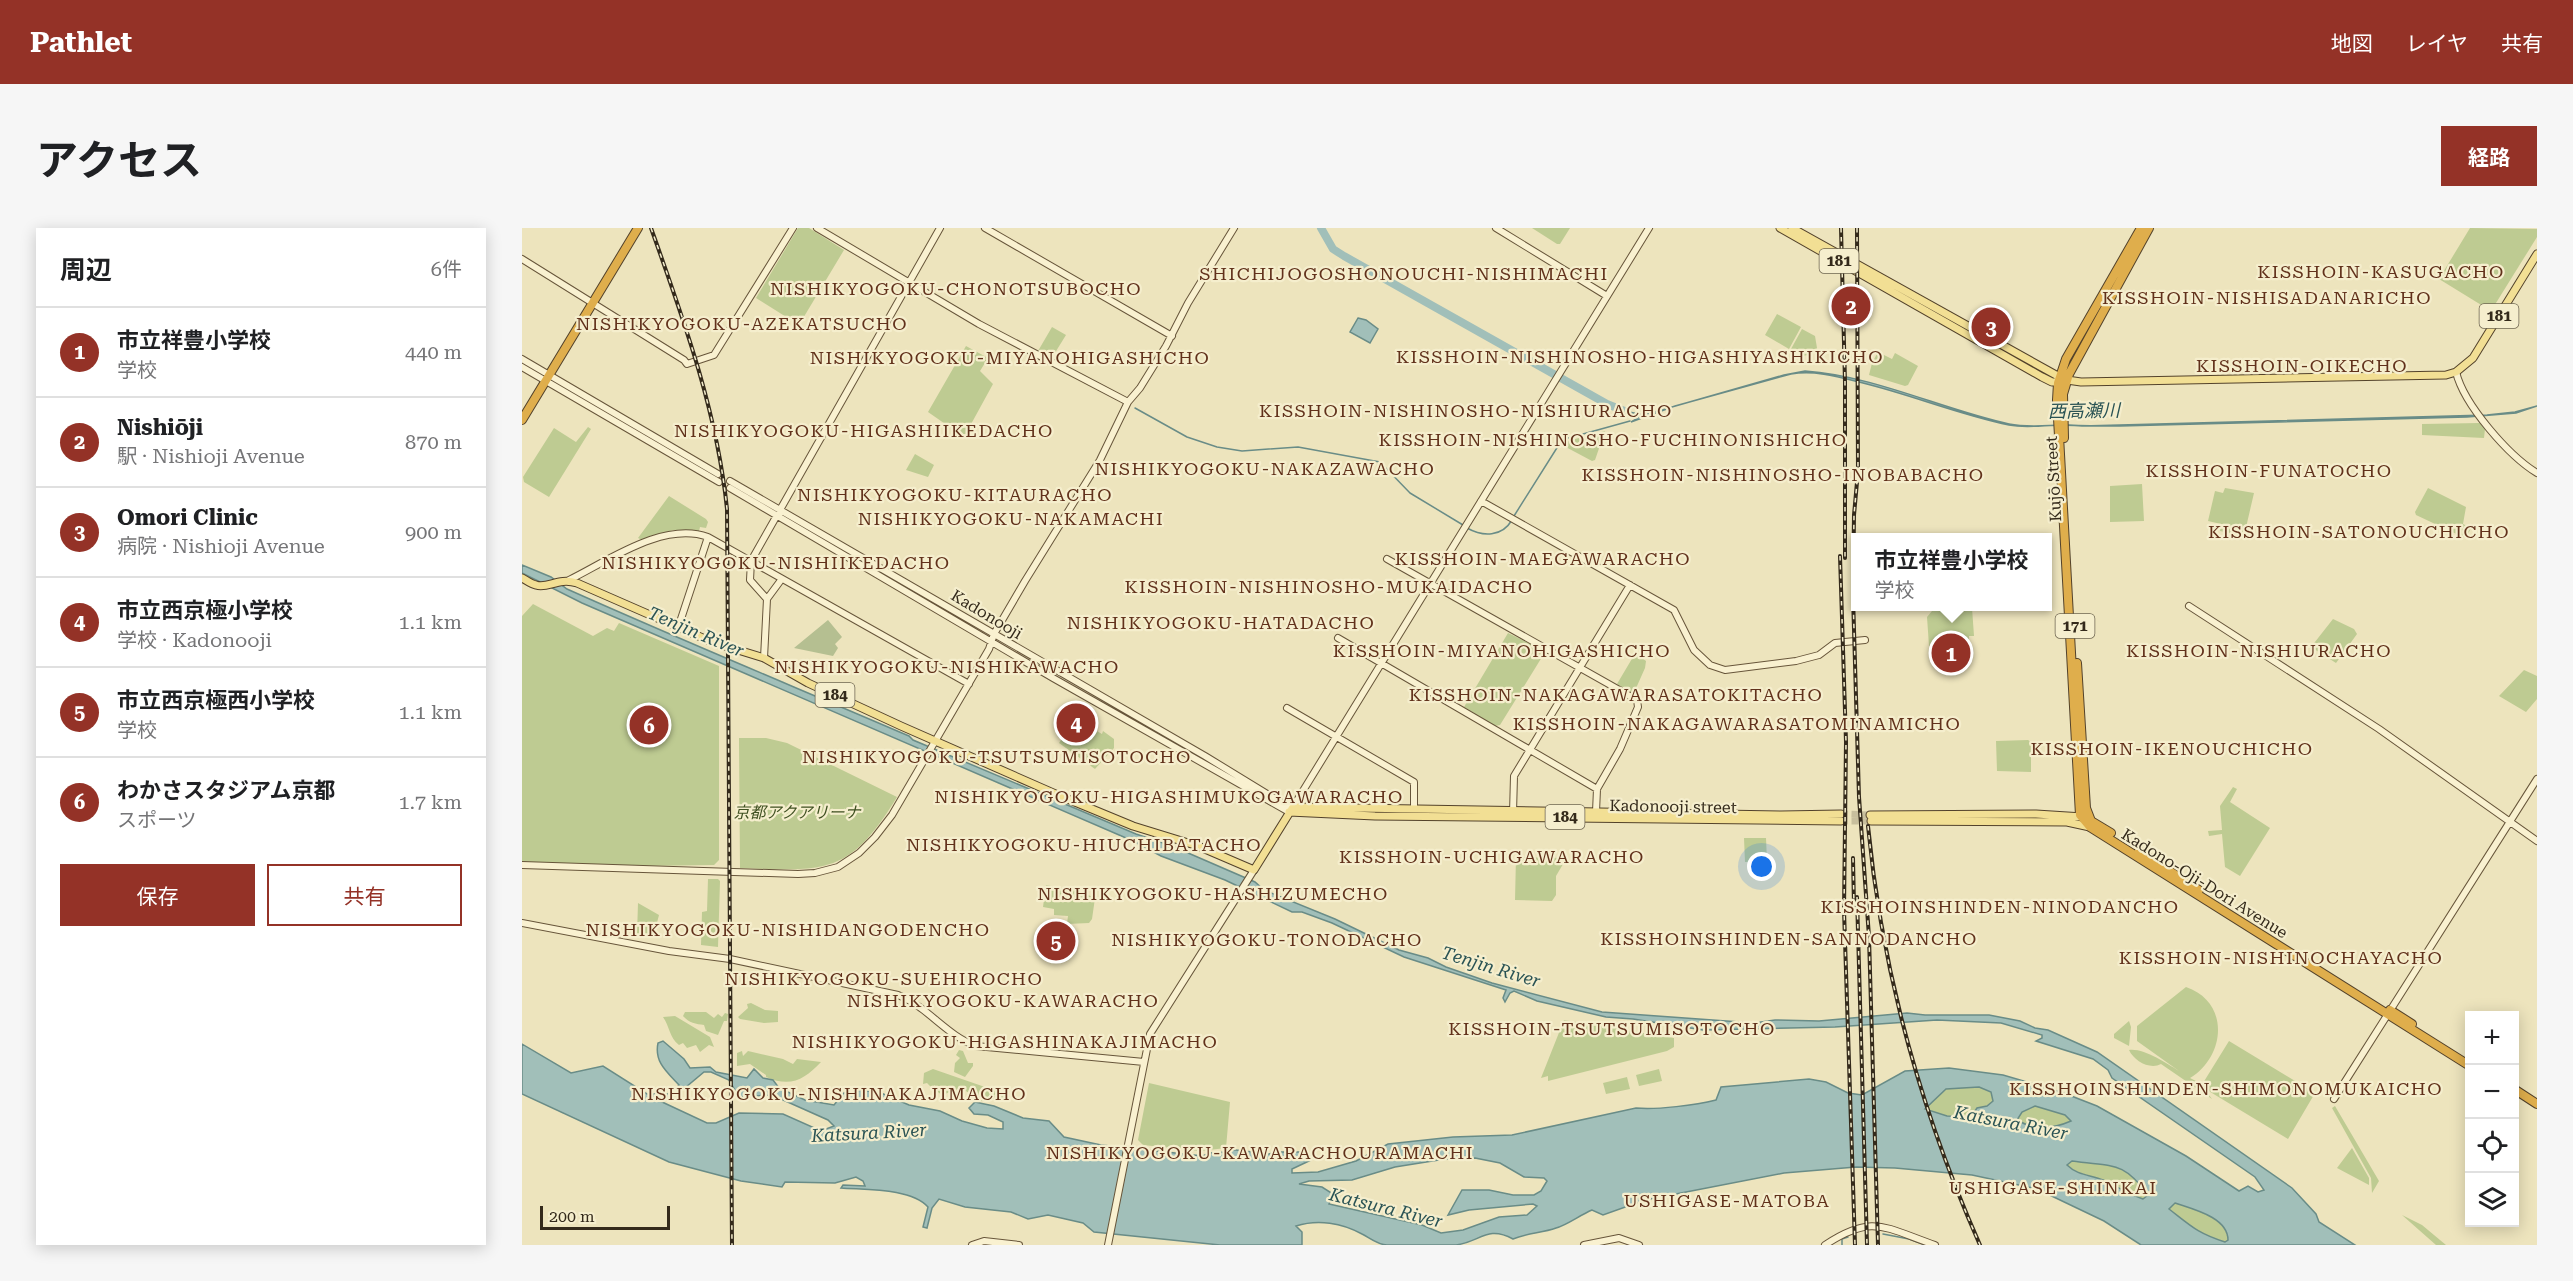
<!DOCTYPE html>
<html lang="ja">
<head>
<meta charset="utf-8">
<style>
	body { margin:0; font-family:"Roboto Serif","Noto Sans JP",serif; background:#f6f6f6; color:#202124 }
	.controls { position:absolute; right:18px; bottom:18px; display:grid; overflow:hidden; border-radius:0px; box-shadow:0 3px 15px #0003 }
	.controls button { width:54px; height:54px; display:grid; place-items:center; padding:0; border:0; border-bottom:2px solid #e0e0e0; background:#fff; color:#202124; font:30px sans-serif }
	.scale { position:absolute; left:18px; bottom:15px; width:130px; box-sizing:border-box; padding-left:6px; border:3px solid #342a1b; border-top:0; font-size:16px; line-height:21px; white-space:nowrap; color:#342a1b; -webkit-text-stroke:4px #f5eecd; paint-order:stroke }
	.you { position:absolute; left:1240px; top:639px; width:21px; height:21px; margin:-15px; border:4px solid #fff; border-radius:50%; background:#1a73e8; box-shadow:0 0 0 9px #1a73e833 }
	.badge { display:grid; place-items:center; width:39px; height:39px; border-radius:50%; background:#943227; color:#fff; font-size:20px; font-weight:700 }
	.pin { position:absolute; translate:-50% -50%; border:3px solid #fff; box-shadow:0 2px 6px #0006 }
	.popup { position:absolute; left:1329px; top:305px; width:201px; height:78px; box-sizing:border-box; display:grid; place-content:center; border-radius:0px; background:#fff; filter:drop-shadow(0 2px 4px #0005); font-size:20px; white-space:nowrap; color:#757577 }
	.popup b { font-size:22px; color:#202124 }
	.popup::after { content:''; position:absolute; left:50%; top:100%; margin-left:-12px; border:12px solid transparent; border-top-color:#fff }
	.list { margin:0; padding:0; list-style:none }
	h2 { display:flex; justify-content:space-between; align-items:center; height:78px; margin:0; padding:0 24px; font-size:26px }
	h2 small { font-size:20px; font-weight:400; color:#757577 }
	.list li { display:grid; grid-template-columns:39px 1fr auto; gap:18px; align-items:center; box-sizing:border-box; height:90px; padding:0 24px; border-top:2px solid #e0e0e0 }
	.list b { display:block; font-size:22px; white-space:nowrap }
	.list p { margin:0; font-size:20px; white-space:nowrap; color:#757577 }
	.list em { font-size:20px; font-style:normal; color:#757577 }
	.actions { display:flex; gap:12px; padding:18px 24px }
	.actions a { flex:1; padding:14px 0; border:2px solid #943227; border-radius:0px; text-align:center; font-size:21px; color:#943227 }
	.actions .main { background:#943227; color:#fff }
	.icon { flex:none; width:33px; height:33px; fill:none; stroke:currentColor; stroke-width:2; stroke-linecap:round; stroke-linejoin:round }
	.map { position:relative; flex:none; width:2015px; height:1017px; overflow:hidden; border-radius:0px }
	header { display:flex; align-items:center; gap:36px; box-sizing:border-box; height:84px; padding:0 30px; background:#943227; color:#fff }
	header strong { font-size:28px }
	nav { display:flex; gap:33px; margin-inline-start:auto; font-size:21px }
	.intro { display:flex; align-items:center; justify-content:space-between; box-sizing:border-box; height:144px; padding:0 36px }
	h1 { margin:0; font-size:42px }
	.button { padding:15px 27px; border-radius:0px; background:#943227; color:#fff; font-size:21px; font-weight:700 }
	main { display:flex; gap:36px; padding:0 36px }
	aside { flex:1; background:#fff; border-radius:0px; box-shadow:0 3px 15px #0003 }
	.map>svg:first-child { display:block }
</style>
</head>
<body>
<header>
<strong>Pathlet</strong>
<nav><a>地図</a><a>レイヤ</a><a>共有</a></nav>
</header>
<div class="intro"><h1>アクセス</h1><a class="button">経路</a></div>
<main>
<aside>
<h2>周辺<small>6件</small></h2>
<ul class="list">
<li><span class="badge">1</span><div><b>市立祥豊小学校</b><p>学校</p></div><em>440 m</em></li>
<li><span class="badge">2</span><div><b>Nishiōji</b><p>駅 · Nishioji Avenue</p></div><em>870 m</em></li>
<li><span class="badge">3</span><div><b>Omori Clinic</b><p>病院 · Nishioji Avenue</p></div><em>900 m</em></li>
<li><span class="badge">4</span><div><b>市立西京極小学校</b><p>学校 · Kadonooji</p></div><em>1.1 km</em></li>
<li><span class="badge">5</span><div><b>市立西京極西小学校</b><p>学校</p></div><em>1.1 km</em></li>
<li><span class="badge">6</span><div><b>わかさスタジアム京都</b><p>スポーツ</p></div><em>1.7 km</em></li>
</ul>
<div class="actions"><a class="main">保存</a><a>共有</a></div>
</aside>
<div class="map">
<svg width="2015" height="1017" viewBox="0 0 2015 1017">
	<rect width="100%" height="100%" fill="#ede4bd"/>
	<path fill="#becb92" d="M276 0H287L322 22 277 97 234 70Z
		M1010 0H1048L1038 16H1035Z
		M1948 0 2015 1V9L1969 83 1917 51Z
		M1255 86 1279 99 1267 121 1243 107Z
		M530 99 544 107 531 128 526 129 516 123Z
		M1280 101 1293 108 1295 120 1291 126 1281 128 1269 121Z
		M444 118 466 130 458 143 471 156 442 209 406 184Z
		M1356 124 1370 131 1373 125 1396 138 1386 157 1383 158 1347 147 1350 135Z
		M1958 195 1963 201 1962 210 1900 207V196Z
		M66 199 69 201 27 269 2 254 1 249 32 200 54 214Z
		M1083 203 1073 232 1070 233 1040 217 1042 214Z
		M393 226 412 237 406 249 384 242Z
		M1620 256 1622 293 1588 294V258Z
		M1703 260 1732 265 1722 308 1698 303 1699 296 1686 293 1693 263 1701 265Z
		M1906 260 1944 279 1941 296 1949 300 1945 308 1943 310 1894 287 1893 284Z
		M147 268 184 291 186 294 184 300 178 299 177 303 151 302 120 312 116 310Z
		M11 376 71 408 85 400 92 403 97 395 197 438V632L192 637 116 638 0 634V388Z
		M1450 380 1452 408H1447V415L1407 418 1405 389 1410 383Z
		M1811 391 1832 401 1835 406 1814 435 1789 419Z
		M986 405 1021 422 1020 429 978 497 973 498 942 479Z
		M1115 426 1124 433 1123 440 1111 467 1095 456 1111 429Z
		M2002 442 2015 448V471L2004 484 1977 468Z
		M554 491 580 506 581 503 592 511V520L573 541 537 515Z
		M217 510H244L265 515 375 569C327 648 303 643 218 640Z
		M1506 512 1509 514V544L1475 543 1474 513Z
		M1711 559 1715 561 1708 574 1748 600 1718 648 1703 639 1700 606 1687 608 1686 603 1700 602 1698 578Z
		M1222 610H1244L1245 633 1223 634Z
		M994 629 1043 630 1044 631 1034 648V667L1030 673 993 672Z
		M186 651H196L198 653 196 719 179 717 180 684 185 683Z
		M524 657 557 663 573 670 570 691 567 695 545 696 546 688 532 687V681L521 679Z
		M116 675 137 687 131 710 115 707Z
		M1664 759C1708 774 1704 828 1668 850L1678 855 1690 871 1639 836C1628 842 1612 833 1607 822 1622 820 1644 835 1657 843L1615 813V798Z
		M229 775 243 782 256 783V794L242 795 218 791 216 789 226 780 225 776Z
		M163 784H184L192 790 196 786 200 789 203 785 206 786 205 793H202L196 807 184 803 182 797C174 796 167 795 161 788Z
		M153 788 188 809 192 819 187 817 178 824 174 817 165 820 161 815 157 817C147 809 148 799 141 789Z
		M1042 792 1152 810V819L1145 823 1026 853V848L1019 850Z
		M1607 793 1609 799 1607 818 1592 810V806Z
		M1707 813 1793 865 1766 911 1685 862 1686 859 1681 855Z
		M437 822 441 823 446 835H451V838L443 849 432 844 433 835 438 830 434 827Z
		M220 823 221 828 226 823 261 831 271 836 275 831 299 834C283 851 269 860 244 849V847L228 836 215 838V825Z
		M411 841 486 867 487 870 483 874 472 871 460 873 439 860 420 867 413 862V857L410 860 405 855 401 856 402 845Z
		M1137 841 1140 853 1117 858 1114 847Z
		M1105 849 1108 861 1084 866 1081 855Z
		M627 855 708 874 704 920 678 923 621 917 616 912Z
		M1457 859 1469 864 1471 873 1465 878 1455 880 1449 889 1425 888 1403 881 1424 861Z
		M1513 878 1543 887 1550 893C1533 903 1511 902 1495 892L1500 884Z
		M1813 878 1857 953 1850 965 1849 950 1810 880Z
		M1830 920 1847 950V957L1815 940Z
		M1550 933C1590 939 1601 932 1626 968L1621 971C1606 966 1594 958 1580 952 1568 947 1555 946 1545 937Z
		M1653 975C1670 981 1706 989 1706 1013L1703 1014C1675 1005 1668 998 1646 981Z
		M1880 987 1900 997 1924 1017H1914Z"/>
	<path fill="#b5bf91" d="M306 392 320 409 313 416 316 420 311 428 272 420Z"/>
	<path fill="#a1bfb9" stroke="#698c87" stroke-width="1.5" fill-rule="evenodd" d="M836 90 844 92 856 101 848 115 828 104Z
		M1283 143C1353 148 1419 181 1487 196 1512 201 1536 195 1560 198L1965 187 1993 184 2015 178 1994 185 1945 189 1598 198C1581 198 1564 198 1547 197 1526 196 1508 201 1487 197 1438 187 1390 167 1341 155 1317 149 1294 142 1269 146L1153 178 1109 194 1118 188 1097 182 1122 187 1262 147Z
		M0 337 29 349 45 361C159 412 273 459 387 508L391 512 614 606 650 618 733 654 742 662 813 691 877 722 906 730 924 739 970 755 1080 784 1232 795 1253 792 1297 793 1385 785 1403 787H1467L1498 793 1513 800 1526 802 1575 824 1770 960 1794 986 1797 994 1833 1017H1619L1582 993 1515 961 1450 947 1373 940 1334 939 1262 945 1123 972 1081 987 1070 982C1058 987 1045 997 1034 1000 1020 1005 1006 1005 991 1011 965 997 958 1014 934 1017 912 1017 888 1017 865 1017 856 1017 848 1010 840 1006 820 995 796 991 774 998L780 1004V1017H698L572 1004 561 995 526 987 506 991 489 984 443 979 417 971 410 980 405 1000 401 999 406 979C389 960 344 962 319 960L321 957 343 958 341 953 334 949 313 955 263 954 260 959 219 953 147 934 0 866V816L49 845 81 838 125 866H148L157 857C145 844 132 834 136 815L141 813 162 831 168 840 188 839 194 844 225 850 232 841 241 850 251 852 257 860 283 872 312 877 322 865 340 862 359 865 387 877 418 883 440 893 465 900 481 901V894L466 887 452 886 447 880 453 874 472 878 501 890 527 893 542 909 579 917 681 928 687 925 706 924V921L747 926 756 924H782L788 928 789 932 770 941V945L796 944 834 933 866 916 931 909 990 907 1114 880C1135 882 1174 877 1194 872L1199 859 1287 851 1304 854 1326 865 1340 867 1383 843 1427 840 1481 847 1539 864 1575 878 1664 928 1717 963 1726 958 1736 964 1742 962 1733 949 1590 850 1586 842 1571 831 1514 813 1520 810V807L1479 795 1415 792 1313 799 1181 802 1111 791 1084 789 1015 773 992 763 988 765 983 774 981 770 984 762 882 729 810 695 780 684H770L703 652 639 628 611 613 60 375 0 345ZM182 844H189L207 852 217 869 250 867 306 892 312 898 299 903 261 886 217 885 194 895H185L138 873 149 869 158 859H164ZM1457 859 1469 864 1471 873 1465 878 1455 880 1449 889 1425 888 1403 881 1424 861ZM1513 878 1543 887 1549 893C1533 900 1513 903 1495 892L1500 884ZM953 930 978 935 1002 949 1022 950 1025 953 1019 963 1012 967H991L967 962H940L926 987 947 982 1011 976 1015 978 1005 987 977 989 941 1002 919 1005 900 997 807 976 811 966 800 959 777 956 787 953 830 952 873 939 923 931ZM1550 933C1590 939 1601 932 1626 967L1621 971C1606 966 1594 958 1581 952 1568 947 1555 947 1545 937ZM1653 975C1670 981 1706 989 1706 1012L1703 1014C1675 1005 1669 998 1647 981Z"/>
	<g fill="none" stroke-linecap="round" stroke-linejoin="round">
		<path stroke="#698c87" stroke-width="1.5" d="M613 180 665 209 695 219 720 223 776 219 858 234 888 265 941 297
			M992 288 1038 215 1043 211 1108 193
			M945 300C961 309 980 309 990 292
			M1361 1006 1387 1011 1403 1017
			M1320 1017V1011L1326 1009"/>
		<path stroke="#a1bfb9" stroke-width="8" d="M799 0 811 21 822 28 1085 176 1105 184"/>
		<path stroke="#c8bf9d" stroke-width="7" stroke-dasharray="7 3.5" stroke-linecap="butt" d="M1319 586 1348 587
			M1319 593H1349"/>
		<defs>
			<path id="secondary" d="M295 0 457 96 606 174
				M463 0 650 108
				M974 0 1085 68
				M0 31 162 132 165 136 192 127 271 0
				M0 131 196 246
				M0 139 197 254
				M1934 144C1942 177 1987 228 2015 245
				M208 253 683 528 760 575 771 579 1127 0
				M208 260 531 450 767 584
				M959 273 1152 382 1172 422 1188 437 1203 442 1274 433 1297 427 1313 415 1343 412
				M865 331 1115 472 1116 479 1098 521 1075 561 1074 584
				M47 352C86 333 141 293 186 309L447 456
				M245 371 228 352 229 333 418 0
				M1667 378 1857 501 2015 613
				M156 400 186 309
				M816 410 1075 561
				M242 430 245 371 259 352
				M765 480 892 554V581
				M991 585 992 548 1108 357
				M0 637 276 646 293 645 316 639 337 625 353 609 370 587 467 421 472 406 503 353 578 232 606 174 618 160 644 118 666 75 712 0
				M0 695 147 723 208 731 376 767C406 779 425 808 454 818L622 834
				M1812 871 2015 551
				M450 1017 462 1013 497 1017
				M586 1017 628 806 732 642
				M1062 1017 1097 1010 1117 1017
				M1303 1017C1351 985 1363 1000 1413 1017"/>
			<path id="primary" d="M1258 0 1520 149 1530 154H1540
				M1270 0 1534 147 1545 152 1559 154 1924 147 1934 144 1951 130 2015 26
				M0 350C4 352 9 356 14 357 26 361 36 349 55 355L190 414 242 430 286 455 379 498 536 567 611 598 676 618 732 642 771 579 1259 587 1319 586
				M767 584 853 588 1319 593
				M1348 587 1514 586 1561 589
				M1349 593 1545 594 1568 599"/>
			<path id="highway" d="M1619 0 1544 131 1536 155 1535 172 1558 587 1568 599 1948 838
				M0 192 116 0
				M1542 210 1541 166 1547 146 1627 0
				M1555 435 1564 580 1569 593 1589 605
				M1617 623 1677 662
				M1868 782 1890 796
				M1992 861 2015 876"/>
		</defs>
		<use href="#secondary" stroke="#67553a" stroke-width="8"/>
		<use href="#primary" stroke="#53422b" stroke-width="9"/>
		<use href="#highway" stroke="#53422b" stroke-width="10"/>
		<use href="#secondary" stroke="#f9f1d0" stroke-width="6"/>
		<use href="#primary" stroke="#f2df94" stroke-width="7"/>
		<use href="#highway" stroke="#dfae4c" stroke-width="8"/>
		<defs>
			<path id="rail" d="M129 0C162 93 195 183 205 281L210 1017
				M1319 0 1323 154V330
				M1335 0 1336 243 1332 287 1331 368 1337 569 1347 709 1356 1017
				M1318 328 1324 514 1322 682 1333 1017
				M1346 598C1360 743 1399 884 1458 1017
				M1331 630 1332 678
				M1335 669 1345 1017"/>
		</defs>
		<use href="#rail" stroke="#342a1b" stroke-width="4"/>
		<use href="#rail" stroke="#f5eecd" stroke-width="1.5" stroke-dasharray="4.5" stroke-linecap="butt"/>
	</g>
	<g text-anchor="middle" stroke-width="4.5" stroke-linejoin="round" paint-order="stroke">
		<g fill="#f5eecd" stroke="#6e6550" stroke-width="1.5">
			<rect x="1297.5" y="21" width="39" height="24" rx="4.5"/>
			<rect x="1957.5" y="76" width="39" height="24" rx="4.5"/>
			<rect x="1533.5" y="386" width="39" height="24" rx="4.5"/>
			<rect x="293.5" y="455" width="39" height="24" rx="4.5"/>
			<rect x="1023.5" y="577" width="39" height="24" rx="4.5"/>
		</g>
		<g font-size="15" font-weight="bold" fill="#342a1b">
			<text x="1317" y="38">181</text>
			<text x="1977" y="93">181</text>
			<text x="1553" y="403">171</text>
			<text x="313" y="472">184</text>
			<text x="1043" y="594">184</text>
		</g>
		<g font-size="16" fill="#342a1b" stroke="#f5eecd">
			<text transform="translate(1531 251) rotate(-93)" y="6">Kujō Street</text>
			<text transform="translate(465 386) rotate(31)" y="6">Kadonooji</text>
			<text transform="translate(1151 578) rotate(1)" y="6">Kadonooji street</text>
			<text transform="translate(1683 655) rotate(32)" y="6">Kadono-Oji-Dori Avenue</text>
		</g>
		<g font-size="16" font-style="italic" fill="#405122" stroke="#f5eecd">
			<text x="275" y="590">京都アクアリーナ</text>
		</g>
		<g font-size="18" letter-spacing="1.5" fill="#61311b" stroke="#f5eecd">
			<text x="1859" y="50">KISSHOIN-KASUGACHO</text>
			<text x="882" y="52">SHICHIJOGOSHONOUCHI-NISHIMACHI</text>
			<text x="434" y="67">NISHIKYOGOKU-CHONOTSUBOCHO</text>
			<text x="1745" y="76">KISSHOIN-NISHISADANARICHO</text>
			<text x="220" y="102">NISHIKYOGOKU-AZEKATSUCHO</text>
			<text x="1118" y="135">KISSHOIN-NISHINOSHO-HIGASHIYASHIKICHO</text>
			<text x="488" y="136">NISHIKYOGOKU-MIYANOHIGASHICHO</text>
			<text x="1780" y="144">KISSHOIN-OIKECHO</text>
			<text x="944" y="189">KISSHOIN-NISHINOSHO-NISHIURACHO</text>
			<text x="342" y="209">NISHIKYOGOKU-HIGASHIIKEDACHO</text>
			<text x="1091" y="218">KISSHOIN-NISHINOSHO-FUCHINONISHICHO</text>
			<text x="743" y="247">NISHIKYOGOKU-NAKAZAWACHO</text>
			<text x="1747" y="249">KISSHOIN-FUNATOCHO</text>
			<text x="1261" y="253">KISSHOIN-NISHINOSHO-INOBABACHO</text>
			<text x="433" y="273">NISHIKYOGOKU-KITAURACHO</text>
			<text x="489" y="297">NISHIKYOGOKU-NAKAMACHI</text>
			<text x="1837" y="310">KISSHOIN-SATONOUCHICHO</text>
			<text x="1021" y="337">KISSHOIN-MAEGAWARACHO</text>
			<text x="254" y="341">NISHIKYOGOKU-NISHIIKEDACHO</text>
			<text x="807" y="365">KISSHOIN-NISHINOSHO-MUKAIDACHO</text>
			<text x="699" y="401">NISHIKYOGOKU-HATADACHO</text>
			<text x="980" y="429">KISSHOIN-MIYANOHIGASHICHO</text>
			<text x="1737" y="429">KISSHOIN-NISHIURACHO</text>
			<text x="425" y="445">NISHIKYOGOKU-NISHIKAWACHO</text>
			<text x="1094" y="473">KISSHOIN-NAKAGAWARASATOKITACHO</text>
			<text x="1215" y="502">KISSHOIN-NAKAGAWARASATOMINAMICHO</text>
			<text x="1650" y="527">KISSHOIN-IKENOUCHICHO</text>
			<text x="475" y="535">NISHIKYOGOKU-TSUTSUMISOTOCHO</text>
			<text x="647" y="575">NISHIKYOGOKU-HIGASHIMUKOGAWARACHO</text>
			<text x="562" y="623">NISHIKYOGOKU-HIUCHIBATACHO</text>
			<text x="970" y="635">KISSHOIN-UCHIGAWARACHO</text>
			<text x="691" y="672">NISHIKYOGOKU-HASHIZUMECHO</text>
			<text x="1478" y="685">KISSHOINSHINDEN-NINODANCHO</text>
			<text x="266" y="708">NISHIKYOGOKU-NISHIDANGODENCHO</text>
			<text x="1267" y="717">KISSHOINSHINDEN-SANNODANCHO</text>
			<text x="745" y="718">NISHIKYOGOKU-TONODACHO</text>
			<text x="1759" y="736">KISSHOIN-NISHINOCHAYACHO</text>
			<text x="362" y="757">NISHIKYOGOKU-SUEHIROCHO</text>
			<text x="481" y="779">NISHIKYOGOKU-KAWARACHO</text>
			<text x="1090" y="807">KISSHOIN-TSUTSUMISOTOCHO</text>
			<text x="483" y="820">NISHIKYOGOKU-HIGASHINAKAJIMACHO</text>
			<text x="1704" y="867">KISSHOINSHINDEN-SHIMONOMUKAICHO</text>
			<text x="307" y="872">NISHIKYOGOKU-NISHINAKAJIMACHO</text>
			<text x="738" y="931">NISHIKYOGOKU-KAWARACHOURAMACHI</text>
			<text x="1531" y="966">USHIGASE-SHINKAI</text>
			<text x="1205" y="979">USHIGASE-MATOBA</text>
		</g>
		<g font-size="18" font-style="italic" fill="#2a5354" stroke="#f5eecd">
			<text transform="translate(1562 183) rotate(-1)" y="6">西高瀬川</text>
			<text transform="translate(174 404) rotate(23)" y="6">Tenjin River</text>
			<text transform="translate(969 739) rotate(17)" y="6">Tenjin River</text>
			<text transform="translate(1489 895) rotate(11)" y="6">Katsura River</text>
			<text transform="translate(347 905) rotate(-3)" y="6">Katsura River</text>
			<text transform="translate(864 980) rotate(14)" y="6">Katsura River</text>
		</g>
	</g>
</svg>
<div class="controls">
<button>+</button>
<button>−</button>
<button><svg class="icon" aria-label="locate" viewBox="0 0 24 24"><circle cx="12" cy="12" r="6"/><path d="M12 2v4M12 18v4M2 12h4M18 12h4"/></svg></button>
<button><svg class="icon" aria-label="layers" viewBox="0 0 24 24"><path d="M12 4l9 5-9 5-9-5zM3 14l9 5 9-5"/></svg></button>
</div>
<div class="scale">200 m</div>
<div class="you"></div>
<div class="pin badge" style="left:1429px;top:425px">1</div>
<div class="popup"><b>市立祥豊小学校</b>学校</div>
<div class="pin badge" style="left:1329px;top:78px">2</div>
<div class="pin badge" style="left:1469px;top:99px">3</div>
<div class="pin badge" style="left:554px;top:495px">4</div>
<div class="pin badge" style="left:534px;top:713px">5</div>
<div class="pin badge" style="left:127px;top:497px">6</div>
</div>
</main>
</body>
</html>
